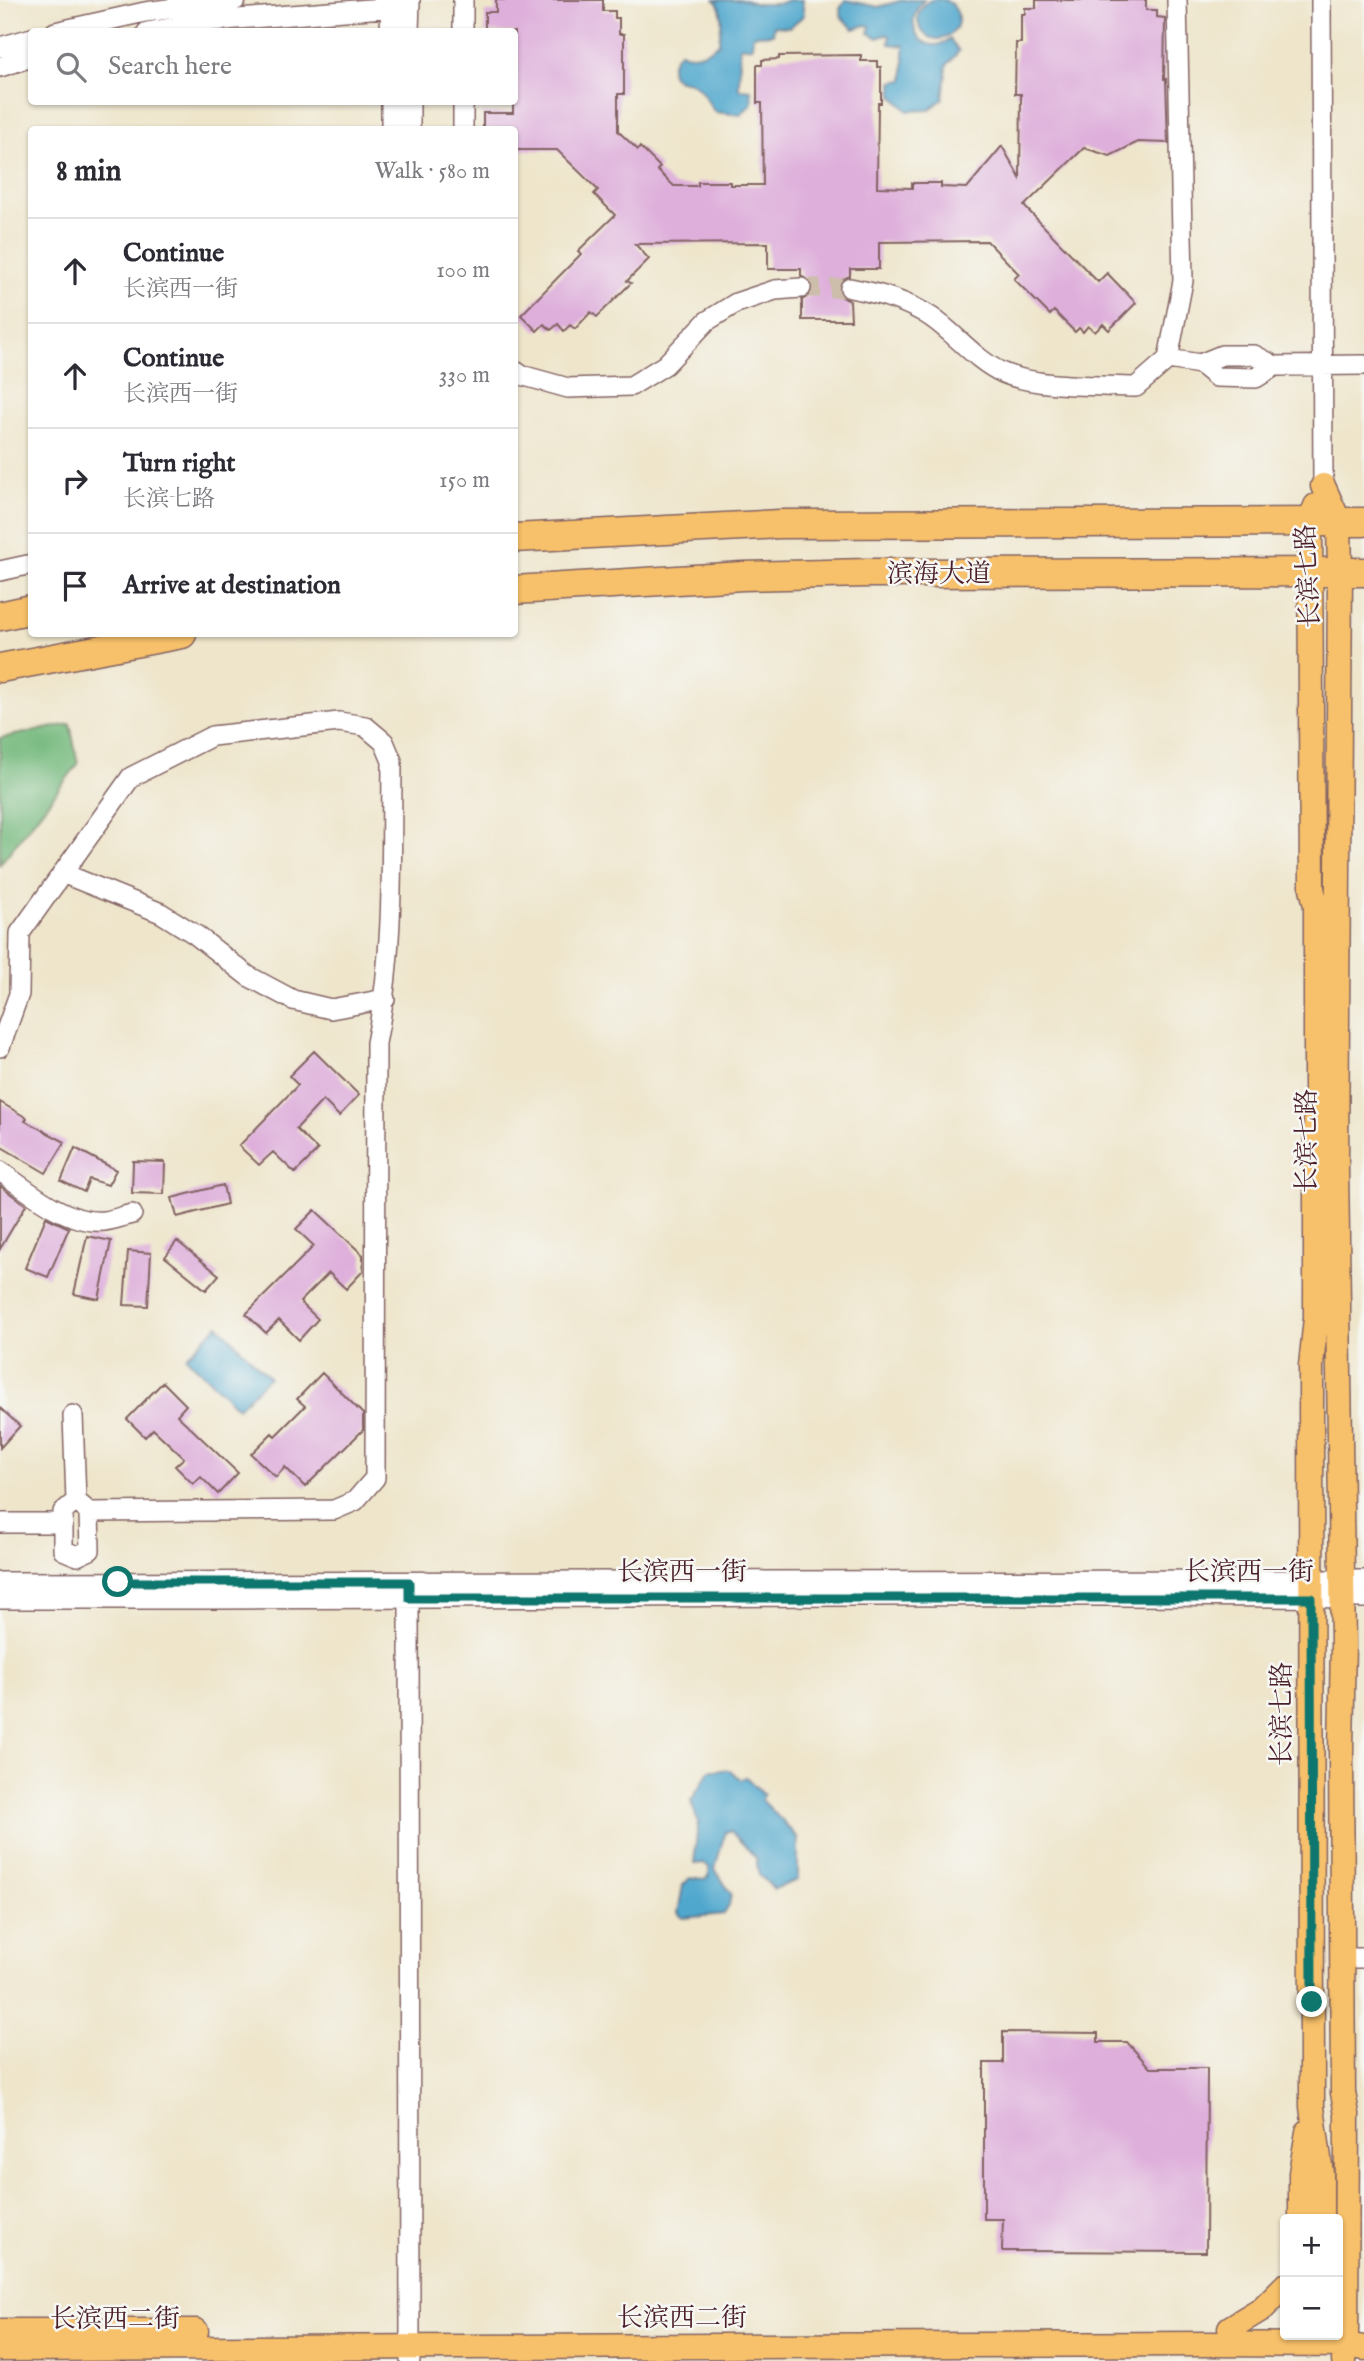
<!DOCTYPE html>
<html lang="en">
<head>
<meta charset="utf-8">
<style>
	body { margin:0; font-family:"IM FELL English","Noto Serif SC",serif; background:#f2f2f3; color:#2b2b33 }
	.controls { position:absolute; right:21px; bottom:21px; display:grid; overflow:hidden; border-radius:7px; box-shadow:0 2px 5px #0004 }
	.controls button { width:63px; height:63px; display:grid; place-items:center; padding:0; border:0; border-bottom:2px solid #e1e1e2; background:#fff; color:#2b2b33; font:35px sans-serif }
	.stop { position:absolute; width:21px; height:21px; margin:-16px; border:5px solid #0f766e; border-radius:50%; background:#fff }
	.stop.end { background:#0f766e; border-color:#fff; box-shadow:0 2px 7px #0008 }
	.list { margin:0; padding:0; list-style:none }
	h2 { display:flex; justify-content:space-between; align-items:center; height:91px; margin:0; padding:0 28px; font-size:30px }
	h2 small { font-size:23px; font-weight:400; color:#7c7c81 }
	.list li { display:grid; grid-template-columns:46px 1fr auto; gap:21px; align-items:center; box-sizing:border-box; height:105px; padding:0 28px; border-top:2px solid #e1e1e2 }
	.list b { display:block; font-size:26px; white-space:nowrap }
	.list p { margin:0; font-size:23px; white-space:nowrap; color:#7c7c81 }
	.list em { font-size:23px; font-style:normal; color:#7c7c81 }
	.icon { flex:none; width:38px; height:38px; fill:none; stroke:currentColor; stroke-width:2; stroke-linecap:round; stroke-linejoin:round }
	.map { position:relative; flex:none; width:1364px; height:2361px; overflow:hidden }
	.search { position:absolute; background:#fff; box-shadow:0 2px 5px #0004; left:28px; top:28px; width:490px; height:77px; display:flex; align-items:center; gap:18px; box-sizing:border-box; padding:0 24px; border-radius:7px; color:#7c7c81; font-size:26px }
	.panel { position:absolute; background:#fff; box-shadow:0 2px 5px #0004; left:28px; top:126px; width:490px; height:511px; border-radius:7px }
	.map>svg:first-child { display:block }
</style>
</head>
<body>
<div class="map">
<svg width="1364" height="2361" viewBox="0 0 1364 2361">
	<rect width="100%" height="100%" fill="#f6f6f2"/>
	<filter id="ink" filterUnits="userSpaceOnUse"><feTurbulence type="fractalNoise" baseFrequency=".0143" numOctaves="2"/><feDisplacementMap in="SourceGraphic" scale="14" xChannelSelector="R" yChannelSelector="G"/><feConvolveMatrix kernelMatrix="1 2 1 2 8 2 1 2 1" color-interpolation-filters="sRGB"/></filter>
	<filter id="wash" filterUnits="userSpaceOnUse"><feTurbulence type="fractalNoise" baseFrequency=".00686" numOctaves="4" result="noise"/><feDisplacementMap in="SourceGraphic" scale="28" xChannelSelector="R" yChannelSelector="G"/><feGaussianBlur stdDeviation="1.57" result="paint"/><feColorMatrix in="noise" values="0 0 0 0 0 0 0 0 0 0 0 0 0 0 0 0 0 1.4 0 .05"/><feComposite in="paint" operator="in"/></filter>
	<g filter="url(#wash)">
		<rect width="100%" height="100%" fill="#eee5cb"/>
		<path fill="#74b97d" stroke="#5f6c54" stroke-width="2" d="M70 724 78 764 0 864V738Z"/>
		<path fill="#50a7cd" stroke="#4d637c" stroke-width="2" d="M918 19a20 20 0 1 1 40 0a20 20 0 1 1-40 0Z
			M715 0H745L757 4H778L788 0H802L804 15 790 27 774 26 773 34 753 35 752 46 740 47 739 89 751 90 752 103 741 115 715 112C709 104 703 91 695 85 690 80 684 82 679 80 666 74 671 59 680 52 693 59 709 52 719 43 720 28 726 13 715 0Z
			M845 0 878 7 903 0H924C899 24 924 59 950 39L959 51 947 65 943 99 929 110 908 111 893 96 892 82 904 80V46L889 44 890 36 887 34 878 38 869 33 870 26 866 25 854 29 842 18 840 9Z
			M218 1325 269 1377 238 1408 186 1357Z
			M710 1770H730L741 1780 746 1777 764 1795 762 1800 798 1838V1880L774 1889 759 1875 756 1858 731 1831 725 1832 715 1869 731 1894 729 1906 724 1914 683 1918 678 1913 683 1885 690 1878 705 1880 709 1876V1867L703 1863 694 1864 698 1822 691 1801Z"/>
		<g id="blocks">
			<path fill="#deafdb" d="M496 0H603V11H615V18H619V34H624V94H618V131L638 150 640 147 660 167 657 170 674 186H698V182H730V185H763L762 103H757V65H762V60L779 59V56L861 55V61H877V67H881V103H878L877 187 912 188V183H941V187L967 188 1002 146 1020 178 1021 94H1015L1016 43H1021V14H1025V8H1036V0H1146V10H1157V17L1165 18 1164 79H1166L1168 143 1138 142 1110 156 1084 148 1024 206 1098 282 1107 273 1136 303 1109 330 1103 324 1095 332 1088 326 1083 332 1079 328 1075 332 1054 311 1050 315 1014 279 1019 274 987 241 879 242V269H850V276L841 280 838 285 842 297 850 301 851 320H802V300L812 294 811 282 801 276V269H768V243L635 244 649 259 627 281 631 283 597 317 591 312 575 329 570 325 564 331 558 324 551 330 544 324 537 331 521 315 581 254 578 251 615 215 594 194 598 190 557 150H514V130H483V113H513V102H514V32H485V12H496Z
				M314 1051 359 1095 339 1116 323 1100 296 1129 318 1150 295 1173 273 1152 259 1165 239 1146 298 1085 289 1076Z
				M0 1102 27 1118 25 1121 65 1142 46 1173 0 1146Z
				M75 1148 116 1170 108 1185 89 1179 84 1192 61 1181Z
				M133 1161 165 1162 164 1194 132 1193Z
				M223 1185 227 1204 177 1217 172 1198Z
				M0 1186 26 1205 0 1249Z
				M315 1210 363 1255V1271L346 1289 329 1273 300 1302 318 1319 299 1340 279 1320 266 1333 246 1314 314 1246 296 1229Z
				M46 1217 69 1228 48 1277 25 1268Z
				M87 1236 111 1241 99 1299 74 1294Z
				M177 1241 219 1275 206 1290 165 1257Z
				M128 1251 151 1253 148 1306 124 1305Z
				M322 1373 363 1414V1430L305 1487 285 1467 276 1477 251 1454 272 1433 275 1436 305 1406 297 1399Z
				M163 1382 186 1405 177 1415 238 1473 218 1494 201 1477 193 1484 175 1466 184 1458 153 1429 145 1437 127 1419Z
				M0 1408 20 1426 0 1448Z
				M1003 2032 1098 2033V2042H1127L1150 2068H1207L1206 2252 1002 2251 1003 2219H984V2063H1003Z"/>
		</g>
	</g>
	<g filter="url(#ink)">
		<use href="#blocks" fill-opacity="0" stroke="#836463" stroke-width="2"/>
		<g fill="none" stroke-linecap="round" stroke-linejoin="round">
			<path stroke="#cdbdab" stroke-width="19" stroke-dasharray="19 10" stroke-linecap="butt" d="M801 288H850"/>
			<defs>
				<path id="minor" d="M1321 0 1323 486
					M55 32 145 12 236 0
					M147 32 211 21 410 6
					M390 32 391 0
					M409 32 410 0
					M463 32V0
					M0 47 32 38
					M0 67 32 57
					M391 102V130
					M410 102V130
					M463 130V102
					M850 288C878 293 907 301 931 317 956 334 975 360 1003 373 1039 388 1097 385 1136 387L1168 359 1183 281 1177 0
					M1168 359 1200 364 1222 355H1254L1275 366 1256 378 1216 377 1200 364
					M1275 366 1364 365
					M514 370 521 375 568 388 631 386 665 365 707 321 736 303 775 290 801 288
					M0 571 32 564
					M62 873 161 913 196 935 248 976 293 1000 331 1009 385 999
					M0 1047 19 994 20 933 131 777 212 736 339 722 365 726 384 742 392 761C391 855 395 950 376 1043L375 1478 355 1501 334 1510 89 1512
					M0 1171C28 1191 68 1225 104 1221 113 1220 123 1216 132 1214
					M73 1415 76 1501
					M76 1501 89 1512 90 1550 77 1556 63 1550V1512Z
					M0 1523H63
					M0 1582 1364 1580
					M409 1587 410 2361
					M0 1599C455 1600 909 1592 1364 1598
					M1343 1958H1364"/>
				<path id="major" d="M1323 486 1339 522 1340 573 1336 1167 1343 1644 1341 1750 1343 2093 1347 2114 1346 2345 1344 2361
					M1316 506 1310 522 1312 888 1316 906V1318L1311 1366 1312 2107 1321 2173V2219
					M1301 2219V2173L1308 2132
					M1230 2328 1263 2308 1285 2286
					M0 2331H196
					M0 2349 1210 2344 1346 2345 1364 2348"/>
				<path id="highway" d="M514 538 780 524 1364 522
					M514 590 743 576 868 573 1364 572
					M0 616 32 609
					M0 668 182 634"/>
			</defs>
			<use href="#minor" stroke="#836463" stroke-width="22"/>
			<use href="#major" stroke="#836463" stroke-width="27"/>
			<use href="#highway" stroke="#836463" stroke-width="31"/>
			<use href="#minor" stroke="#fff" stroke-width="19"/>
			<use href="#major" stroke="#f7c06b" stroke-width="24"/>
			<use href="#highway" stroke="#f7c06b" stroke-width="28"/>
		</g>
	</g>
	<g fill="none" stroke-linecap="round" stroke-linejoin="round" filter="url(#ink)">
		<path stroke="#0f766e" stroke-width="9" d="M118 1582H409V1598H1311L1312 2002"/>
	</g>
	<g text-anchor="middle" stroke-width="5" stroke-linejoin="round" paint-order="stroke">
		<g font-size="26" fill="#4a1f2b" stroke="#f6f6f2">
			<text x="939" y="582">滨海大道</text>
			<text transform="translate(1307 576) rotate(-93)" y="9">长滨七路</text>
			<text transform="translate(1306 1141) rotate(-90)" y="9">长滨七路</text>
			<text x="682" y="1580">长滨西一街</text>
			<text x="1249" y="1580">长滨西一街</text>
			<text transform="translate(1281 1714) rotate(-90)" y="9">长滨七路</text>
			<text x="682" y="2326">长滨西二街</text>
			<text x="115" y="2327">长滨西二街</text>
		</g>
	</g>
</svg>
<div class="controls">
<button>+</button>
<button>−</button>
</div>
<div class="stop" style="left:118px;top:1582px"></div>
<div class="stop end" style="left:1312px;top:2002px"></div>
<div class="search"><svg class="icon" aria-label="search" viewBox="0 0 24 24"><circle cx="10" cy="10" r="6"/><path d="M15 15l6 6"/></svg>Search here</div>
<section class="panel">
<h2>8 min<small>Walk · 580 m</small></h2>
<ul class="list">
<li><svg class="icon" aria-label="ahead" viewBox="0 0 24 24"><path d="M12 20V5M6 11l6-6 6 6"/></svg><div><b>Continue</b><p>长滨西一街</p></div><em>100 m</em></li>
<li><svg class="icon" aria-label="ahead" viewBox="0 0 24 24"><path d="M12 20V5M6 11l6-6 6 6"/></svg><div><b>Continue</b><p>长滨西一街</p></div><em>330 m</em></li>
<li><svg class="icon" aria-label="right" viewBox="0 0 24 24"><path d="M7 20v-9h11M14 6l5 5-5 5"/></svg><div><b>Turn right</b><p>长滨七路</p></div><em>150 m</em></li>
<li><svg class="icon" aria-label="arrive" viewBox="0 0 24 24"><path d="M6 21V4h12l-3 4 3 4H6"/></svg><div><b>Arrive at destination</b></div></li>
</ul>
</section>
</div>
</body>
</html>
